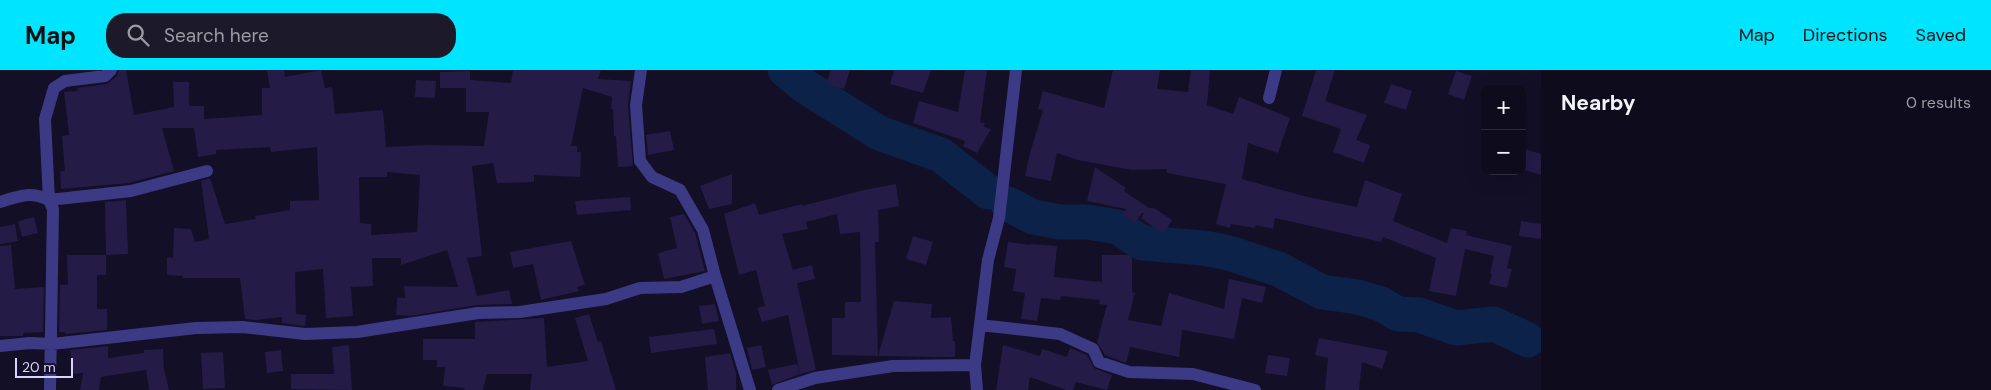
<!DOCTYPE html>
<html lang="en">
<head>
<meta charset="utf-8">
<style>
	body { margin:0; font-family:"DM Sans",sans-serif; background:#1c1929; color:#f1f3f6 }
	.controls { position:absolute; right:15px; top:15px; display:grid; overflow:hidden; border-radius:10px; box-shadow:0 5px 20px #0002 }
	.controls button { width:45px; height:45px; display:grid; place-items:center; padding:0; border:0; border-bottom:1px solid #2e2b3b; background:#0e0b1c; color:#f1f3f6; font:25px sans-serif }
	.scale { position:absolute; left:15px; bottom:12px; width:58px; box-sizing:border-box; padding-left:5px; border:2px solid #d9d4ff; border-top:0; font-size:14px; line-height:18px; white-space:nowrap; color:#d9d4ff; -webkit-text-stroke:4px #130f26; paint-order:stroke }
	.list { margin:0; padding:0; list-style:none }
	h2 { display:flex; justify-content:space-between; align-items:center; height:65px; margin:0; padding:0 20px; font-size:21px }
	h2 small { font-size:16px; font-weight:400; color:#9b9ba3 }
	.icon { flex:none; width:28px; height:28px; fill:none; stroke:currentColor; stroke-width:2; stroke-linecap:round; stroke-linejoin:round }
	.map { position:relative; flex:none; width:1541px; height:320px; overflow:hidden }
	header { display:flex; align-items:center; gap:30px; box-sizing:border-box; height:70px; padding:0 25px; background:#00e5ff; color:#111 }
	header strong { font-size:24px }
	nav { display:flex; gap:28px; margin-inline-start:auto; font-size:18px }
	.search { width:350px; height:45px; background:#1c1929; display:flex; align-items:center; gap:12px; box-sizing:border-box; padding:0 18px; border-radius:20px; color:#9b9ba3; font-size:19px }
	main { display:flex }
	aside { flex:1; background:#0e0b1c }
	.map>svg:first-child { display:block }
</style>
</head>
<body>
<header>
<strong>Map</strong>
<div class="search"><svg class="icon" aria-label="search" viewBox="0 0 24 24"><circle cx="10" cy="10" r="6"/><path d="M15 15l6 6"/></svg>Search here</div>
<nav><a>Map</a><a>Directions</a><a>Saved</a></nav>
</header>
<main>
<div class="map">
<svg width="1541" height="320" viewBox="0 0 1541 320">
	<rect width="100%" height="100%" fill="#130f26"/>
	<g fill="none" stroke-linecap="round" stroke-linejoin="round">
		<path stroke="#0c2248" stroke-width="35" d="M785 0 806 17 879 63 941 85 988 122
			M1008 134 1033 147 1060 152H1087L1118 157 1142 173 1204 178 1229 183 1278 199 1322 222 1358 227 1381 234 1398 244 1419 245 1456 258 1494 254 1528 270"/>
	</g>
	<path fill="#241b47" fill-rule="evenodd" d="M119 0H126L134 45 174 37 173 12H189V36H204V49L262 45V18H270L267 0H284L285 7 321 0 325 18 332 17 335 44 383 40 386 77 427 75 484 76 489 42H466V18H440V2L470 1V10L511 13 513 0H601L598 9 631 11 628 35 633 96 618 97 616 66H614L613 39H611L612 27 583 18 571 76H577V82H581L580 107 534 105V112L497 113 493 93 472 96 482 186 467 188 477 226 509 220 512 234 477 235 410 246 396 245 397 228H405L404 216 458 217 447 180 401 195V188H372L373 216 351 217 353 246 326 248 323 199 295 202 296 244 306 245 305 256 282 253V247L256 250 245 249 240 208H183V206L167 205V187L173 188 174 158 191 159 195 172 209 169 201 111 210 108 225 154 256 149 255 146 290 140V131L319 130 317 77 271 82 270 77 216 80V84L198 87 194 58H162L174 101 129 113 61 119 60 101H65L62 66 69 65 64 22 78 21 77 18 107 14 117 6ZM387 102 420 105 417 162 371 165V154L360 153 359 107H387Z
		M831 0H850L844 19 826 14Z
		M894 0H931L923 23 890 14Z
		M965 0H987L980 52 985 53 984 57 991 59 977 83 963 76 965 71 913 53 919 31 958 42Z
		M1113 0H1160L1157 19 1188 22 1191 0H1210L1207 35 1233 44 1239 27 1290 48 1278 83 1248 73 1242 109 1308 127 1357 137 1365 110 1402 124 1393 151 1447 173 1451 158 1467 161 1466 165 1512 176 1507 198 1512 199 1507 218 1489 214 1492 204H1490L1494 186 1465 179 1456 226 1429 221 1436 188 1383 167 1381 172 1275 148 1273 159 1256 155 1255 158 1231 154 1230 158 1216 154 1226 114 1167 103V99L1132 100 1078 90 1057 83 1051 111 1025 106 1030 83 1043 40 1038 39 1043 21 1104 38Z
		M1316 0H1335L1325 31 1367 45 1356 70 1370 75 1364 93 1333 82 1341 59 1302 46Z
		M1456 1 1472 6 1464 30 1448 24Z
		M416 10 436 11 435 28 415 27Z
		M1391 14 1412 21 1406 40 1384 33Z
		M670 61 674 80 648 85 646 65Z
		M1522 78 1541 84V105L1522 99Z
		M1095 97 1126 118 1124 121 1149 138H1154L1172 150 1163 164 1141 148 1144 143H1142L1135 153 1123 145 1126 139 1087 131Z
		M732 104V134L709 139 700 116Z
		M896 114 899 136 878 140 879 172H875L878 286 894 231 932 234 931 248 951 247 953 271H955V287H935L832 285V248H845V232H861L860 162 840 164 837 144 806 152 808 159 782 164 793 200 812 195 815 209 797 213 816 300 800 304 788 245 762 252 757 238 765 236 756 200 739 205 724 144 755 133 759 145 802 134V136L864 120Z
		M630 127 631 140 577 145 575 131Z
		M126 130 128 184 106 185 105 132Z
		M684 144 695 163 705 201 664 209 658 183 677 178 670 147Z
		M34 147 38 163 22 167 18 151Z
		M1521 151 1541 154V169L1519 166Z
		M15 154 18 171 0 174V157Z
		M913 166 933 172 926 195 906 189Z
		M571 171 585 215 577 217 579 221 541 230 533 194 513 198 510 182Z
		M1008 172 1030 175V174L1057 176 1054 207 1102 212V185H1132V222L1135 223 1128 250 1161 256 1169 223 1224 239 1229 209 1266 217 1262 233 1242 228 1234 269 1182 260 1179 287 1130 277 1126 293 1105 285 1097 272 1107 235 1099 234 1100 230 1061 226 1060 230 1041 228 1037 251 1021 249 1025 223 1013 221 1016 199 1004 197Z
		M11 175 15 219 44 217 43 262 23 263V266H0V176Z
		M67 185H106V205H97V239H107V260L65 264V262H59L60 215H68Z
		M715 234 719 251 702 254 699 236Z
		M589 244 598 272 601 271 616 320H530L532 304H487L483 320H464L465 318 443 316 445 297H437V290H423V269H475V252L544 248 547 297 588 291 575 248Z
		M714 259 717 274 651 283 649 267Z
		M1319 268 1388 281 1382 299 1362 292 1359 320H1325L1328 288 1315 285Z
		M349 275 352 320 291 319V304H334L332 277Z
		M761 275 766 297 752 300 747 278Z
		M1003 275 1040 286 1042 279 1067 287 1070 278 1087 285 1094 298 1112 305 1107 320 1076 312 1073 320H1066L1030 307 1028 320H996Z
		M108 276V288L144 283V280L163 279 164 299 169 320H149L146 300 101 307 99 320H80L83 303 74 304 70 280Z
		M281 280 283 301 267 303 265 282Z
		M223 282 225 318 203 319 201 283Z
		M730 283 736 303V320H708L705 287Z
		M1268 285 1290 288 1287 306 1265 303Z
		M797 294 800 304 772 315 768 300Z"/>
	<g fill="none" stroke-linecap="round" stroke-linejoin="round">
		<path stroke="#3d3a85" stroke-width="12" d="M111 0 105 6 65 11 54 18 45 49 49 130 131 121 207 101
			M641 0 636 35 640 91 652 107 680 120 703 160 715 206 750 320
			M1269 28 1276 0
			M0 132C19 126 30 121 49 130L53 139 50 320
			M980 255 1060 264 1093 279 1099 292 1129 302 1193 304 1255 320
			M0 276 30 273 52 274 196 258 242 257 305 264 357 262 478 243 520 242 606 229 640 218 681 217 715 206
			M778 320 815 308 893 296 975 295
			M977 320 975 295 988 190 999 148 1016 0"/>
	</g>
</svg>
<div class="controls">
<button>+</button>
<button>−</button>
</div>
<div class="scale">20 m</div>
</div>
<aside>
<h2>Nearby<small>0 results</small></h2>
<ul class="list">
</ul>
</aside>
</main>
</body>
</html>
